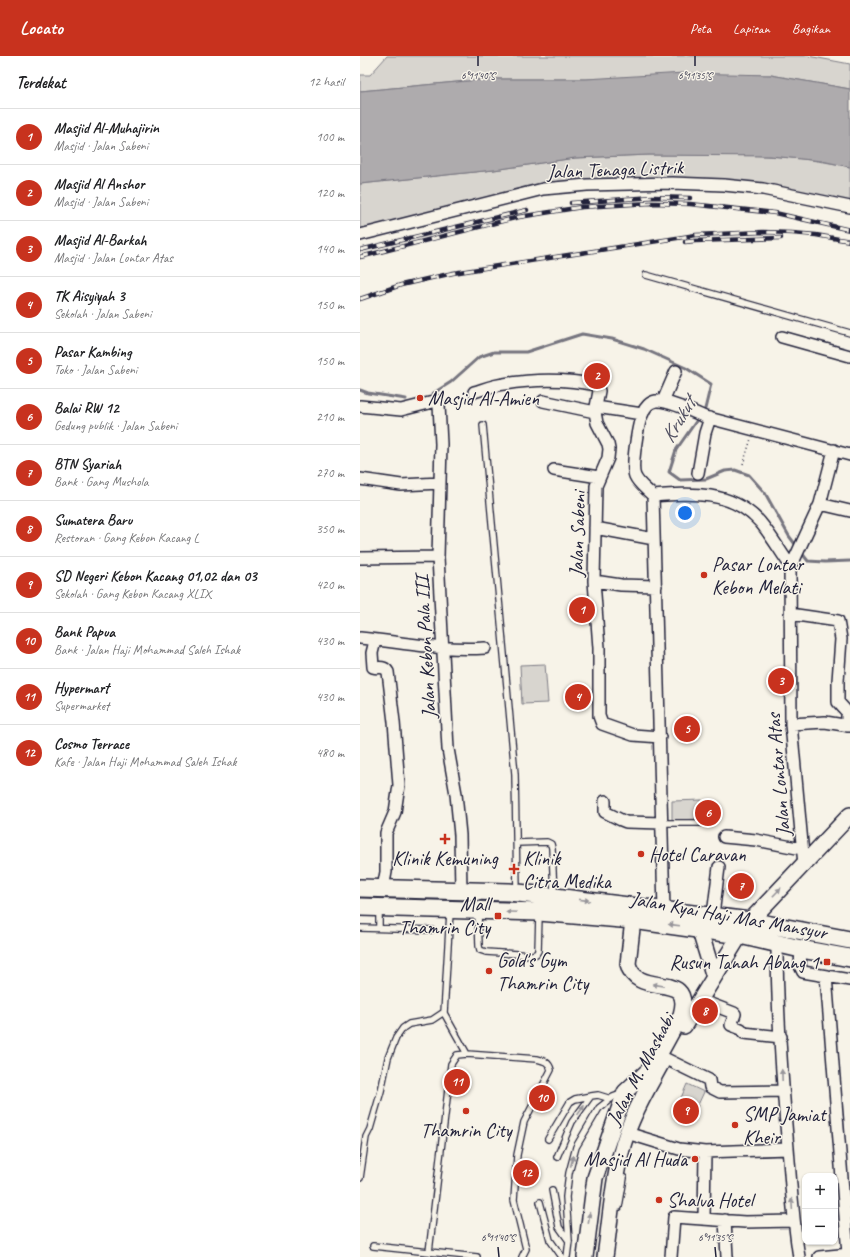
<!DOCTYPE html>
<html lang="id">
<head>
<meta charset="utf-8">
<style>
	body { margin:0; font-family:Caveat,sans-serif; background:#f2f2f2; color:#202124 }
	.controls { position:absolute; right:12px; bottom:12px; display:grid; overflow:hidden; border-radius:8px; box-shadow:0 1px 3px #0004 }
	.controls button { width:36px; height:36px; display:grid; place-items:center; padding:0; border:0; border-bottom:1px solid #e0e0e0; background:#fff; color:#202124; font:20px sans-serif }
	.you { position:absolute; left:325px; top:457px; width:14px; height:14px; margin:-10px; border:3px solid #fff; border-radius:50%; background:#1a73e8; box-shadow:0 0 0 6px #1a73e833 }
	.badge { display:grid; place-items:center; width:26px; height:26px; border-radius:50%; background:#c8321e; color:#fff; font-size:13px; font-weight:700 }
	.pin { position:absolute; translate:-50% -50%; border:2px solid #fff; box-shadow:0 1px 4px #0006 }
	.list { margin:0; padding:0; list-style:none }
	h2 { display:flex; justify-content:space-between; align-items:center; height:52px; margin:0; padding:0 16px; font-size:17px }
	h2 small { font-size:13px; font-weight:400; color:#757577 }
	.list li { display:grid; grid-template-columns:26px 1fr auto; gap:12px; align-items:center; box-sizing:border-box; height:56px; padding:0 16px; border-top:1px solid #e0e0e0 }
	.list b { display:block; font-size:15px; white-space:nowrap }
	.list p { margin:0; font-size:13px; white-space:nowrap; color:#757577 }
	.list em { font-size:13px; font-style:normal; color:#757577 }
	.map { position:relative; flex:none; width:490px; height:1201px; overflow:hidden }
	header { display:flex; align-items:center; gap:24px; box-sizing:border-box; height:56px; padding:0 20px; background:#c8321e; color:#fff }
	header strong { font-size:19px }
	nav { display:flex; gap:22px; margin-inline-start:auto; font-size:14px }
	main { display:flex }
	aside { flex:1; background:#fff }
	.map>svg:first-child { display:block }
</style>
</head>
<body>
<header>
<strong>Locato</strong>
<nav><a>Peta</a><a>Lapisan</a><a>Bagikan</a></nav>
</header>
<main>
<aside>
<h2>Terdekat<small>12 hasil</small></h2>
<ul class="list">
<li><span class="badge">1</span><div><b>Masjid Al-Muhajirin</b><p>Masjid · Jalan Sabeni</p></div><em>100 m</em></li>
<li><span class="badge">2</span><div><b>Masjid Al Anshor</b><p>Masjid · Jalan Sabeni</p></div><em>120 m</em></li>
<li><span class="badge">3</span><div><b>Masjid Al-Barkah</b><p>Masjid · Jalan Lontar Atas</p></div><em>140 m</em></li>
<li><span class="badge">4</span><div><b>TK Aisyiyah 3</b><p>Sekolah · Jalan Sabeni</p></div><em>150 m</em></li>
<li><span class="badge">5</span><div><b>Pasar Kambing</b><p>Toko · Jalan Sabeni</p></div><em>150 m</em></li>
<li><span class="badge">6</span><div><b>Balai RW 12</b><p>Gedung publik · Jalan Sabeni</p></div><em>210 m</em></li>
<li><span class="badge">7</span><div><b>BTN Syariah</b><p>Bank · Gang Mushola</p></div><em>270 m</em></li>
<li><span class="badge">8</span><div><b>Sumatera Baru</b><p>Restoran · Gang Kebon Kacang L</p></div><em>350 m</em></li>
<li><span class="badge">9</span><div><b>SD Negeri Kebon Kacang 01,02 dan 03</b><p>Sekolah · Gang Kebon Kacang XLIX</p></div><em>420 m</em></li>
<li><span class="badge">10</span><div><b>Bank Papua</b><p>Bank · Jalan Haji Mohammad Saleh Ishak</p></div><em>430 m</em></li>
<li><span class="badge">11</span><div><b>Hypermart</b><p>Supermarket</p></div><em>430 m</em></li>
<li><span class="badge">12</span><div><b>Cosmo Terrace</b><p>Kafe · Jalan Haji Mohammad Saleh Ishak</p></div><em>480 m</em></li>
</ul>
</aside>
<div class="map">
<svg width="490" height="1201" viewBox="0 0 490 1201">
	<rect width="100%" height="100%" fill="#f7f3e8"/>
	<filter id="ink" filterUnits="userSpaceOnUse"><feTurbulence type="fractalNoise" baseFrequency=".025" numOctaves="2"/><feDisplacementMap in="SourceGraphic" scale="8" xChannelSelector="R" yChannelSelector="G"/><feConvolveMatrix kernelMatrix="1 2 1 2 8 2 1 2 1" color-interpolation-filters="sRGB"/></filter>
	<g filter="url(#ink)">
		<path fill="#d8d5cf" stroke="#7d7c85" d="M27 0H448L490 8V33L411 19 226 23H129L0 35V19H10Z
			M289 99C356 99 424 96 490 111V153L412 133 287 122 200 132 0 178V128L134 114 215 102Z
			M185 608 188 647 162 648 160 609Z
			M342 744 343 763 312 764V745Z
			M327 1028 344 1036 330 1066 314 1058Z"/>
		<path fill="#aeabad" stroke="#76747f" d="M324 17 411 19 490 33V111L462 105 410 100 289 99 215 102 134 114 0 128V35L129 23H226Z"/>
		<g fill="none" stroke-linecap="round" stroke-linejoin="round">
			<path stroke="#76747f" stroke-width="3" d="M0 334 8 337 46 343
				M72 338 91 326 119 301 134 296H166L222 278 252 283 284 293 326 312 351 328 345 353 342 356
				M339 361 316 394 309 416 320 424 346 423 365 415 375 414 389 419 405 437 429 480 438 492
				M441 496 448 505 465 506 490 505"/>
			<defs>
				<path id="lane" d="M286 219 490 277
					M123 369 155 718 157 835
					M302 767H343
					M157 787 187 786 191 788 192 792 194 839
					M90 856 84 957 107 998
					M118 857 119 890 120 894 126 896 172 899 176 898 178 895 179 859
					M0 872 71 874
					M19 872V854
					M188 1083 210 1046 215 1043 231 1040
					M197 1101 212 1066 231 1040 238 1039 251 1043
					M0 1122 6 1081 10 1073 21 1035 28 1002 36 982 43 972 49 968 72 964 84 956
					M192 1134 199 1171 209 1185
					M180 1146 190 1184 202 1201
					M252 1150 259 1151 264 1122 256 1120
					M13 1190 69 1196
					M117 1201 69 1196 91 1008 97 999 107 998 177 1003C185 1005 189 1006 191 1014L164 1066 157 1099 154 1144 166 1193 162 1201
					M207 1201 209 1185 206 1141 209 1117 216 1091 239 1052 253 1041 261 1038"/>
				<path id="street" d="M0 179 183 133 227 129 312 127 364 129 403 133 490 151
					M422 281 490 300
					M114 336C124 333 134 329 144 328 174 323 208 323 237 329L239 335 235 356 237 367 248 388 249 393 248 402 236 430 234 525 239 592V660L242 668 273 679 300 681
					M183 345 235 356
					M303 345 316 315
					M0 350 41 354 77 345 79 349 81 388 78 501 88 693 96 738 100 779 101 835
					M236 351 282 358
					M194 414 239 421
					M338 417 345 377 350 362
					M0 423 41 429 80 427
					M293 440C332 437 371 434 400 466 411 479 420 495 430 509
					M460 448 490 455
					M235 472 294 483
					M0 502 78 501
					M234 525 261 529 296 530
					M430 558 478 565 481 583 478 625V646L487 656V670
					M0 582C42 586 83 595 125 592
					M15 585 12 597 13 611C19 613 24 609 28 616L34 666 39 729 35 756 26 777V816L23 832
					M431 668 465 666 490 670
					M245 745V756L261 764 266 766 302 767
					M364 781 396 784 442 793
					M444 809 431 668 430 509 435 502 460 448 474 394
					M304 854 293 440C287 433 279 429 275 420 271 411 278 366 283 357 285 351 290 346 296 345 307 344 334 356 345 361L490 399
					M353 859 359 811
					M417 887C417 955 422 1024 428 1092 431 1128 433 1165 439 1201
					M441 893 440 910 443 916 490 924
					M466 920 488 1198
					M340 944 374 957 375 958 371 969 381 973 384 977 421 981
					M304 1002 349 1024 350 1031 360 1036 423 1035
					M267 1077 319 1093 345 1096 428 1093
					M344 1163 345 1096
					M365 1164 367 1201
					M311 1201 314 1161 385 1166 433 1165
					M459 1201 490 1198"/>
				<path id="secondary" d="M390 865 490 759
					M339 872 354 921
					M324 970 380 879
					M225 1201 235 1122 265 1036 293 1010 321 959C334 912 277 944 268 908L273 864
					M245 1201C251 1160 253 1116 267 1077 275 1053 289 1030 301 1008"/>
				<path id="primary" d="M0 832 149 836 195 841 390 865 490 884
					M0 851 179 856 273 864 380 879 441 893 490 902"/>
			</defs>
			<use href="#lane" stroke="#22223b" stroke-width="8"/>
			<use href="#street" stroke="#22223b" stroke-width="14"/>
			<use href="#secondary" stroke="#22223b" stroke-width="18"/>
			<use href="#primary" stroke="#22223b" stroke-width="20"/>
			<path stroke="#22223b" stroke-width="1.5" stroke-dasharray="1 3" stroke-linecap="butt" d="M383 408 391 383"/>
			<use href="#lane" stroke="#f7f3e8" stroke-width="5.5"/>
			<use href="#street" stroke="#f7f3e8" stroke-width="11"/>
			<use href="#secondary" stroke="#f7f3e8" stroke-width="15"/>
			<use href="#primary" stroke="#f7f3e8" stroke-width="17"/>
			<defs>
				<path id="rail" d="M211 147 293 141 330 142
					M325 186 335 185 421 182
					M0 194 167 154
					M0 201 159 161 222 151 291 147 330 148 415 157 490 174
					M0 243 41 229 93 217 336 179 403 176 432 177 456 179 490 185"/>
			</defs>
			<use href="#rail" stroke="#22223b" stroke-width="4.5"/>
			<use href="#rail" stroke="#f7f3e8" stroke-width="3" stroke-dasharray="9" stroke-linecap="butt"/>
		</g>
		<defs><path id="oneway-solid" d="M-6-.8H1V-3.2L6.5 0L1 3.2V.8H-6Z"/></defs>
		<g fill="#97959a">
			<use href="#oneway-solid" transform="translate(417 836) rotate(-46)"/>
			<use href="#oneway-solid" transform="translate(224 844) rotate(7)"/>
			<use href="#oneway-solid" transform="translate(151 856) rotate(-178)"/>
			<use href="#oneway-solid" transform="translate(314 869) rotate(-173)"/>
			<use href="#oneway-solid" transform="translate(298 929) rotate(-171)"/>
			<use href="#oneway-solid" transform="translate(422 1019) rotate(-92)"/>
			<use href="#oneway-solid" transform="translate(221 1054) rotate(-55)"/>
			<use href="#oneway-solid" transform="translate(212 1105) rotate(-75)"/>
			<use href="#oneway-solid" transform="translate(432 1148) rotate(-94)"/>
			<use href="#oneway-solid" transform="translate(229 1162) rotate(-83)"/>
		</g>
	</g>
	<path fill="none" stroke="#22223b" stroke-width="1.5" d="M118 0V10M335 0V10M138 1191 139 1201M355 1191 356 1201"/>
	<g fill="#c8321e" stroke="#f7f3e8" stroke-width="1.5">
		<circle cx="60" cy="342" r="4"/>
		<circle cx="344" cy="519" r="4"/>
		<path d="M83 777h4v4h4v4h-4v4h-4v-4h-4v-4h4z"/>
		<circle cx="281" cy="798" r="4"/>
		<path d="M152 807h4v4h4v4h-4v4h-4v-4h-4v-4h4z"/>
		<rect x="134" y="856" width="8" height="8" rx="2"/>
		<rect x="463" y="902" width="8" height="8" rx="2"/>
		<circle cx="129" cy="915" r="4"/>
		<circle cx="106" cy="1055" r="4"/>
		<circle cx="375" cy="1069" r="4"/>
		<circle cx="335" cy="1103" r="4"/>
		<circle cx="299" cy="1144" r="4"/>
	</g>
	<g text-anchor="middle" stroke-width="3" stroke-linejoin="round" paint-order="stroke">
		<g font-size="20" fill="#22223b" stroke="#f7f3e8">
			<text transform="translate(255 113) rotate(-2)" y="7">Jalan Tenaga Listrik</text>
			<text transform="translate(217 478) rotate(-88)" y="7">Jalan Sabeni</text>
			<text transform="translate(65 591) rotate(-93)" y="7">Jalan Kebon Pala III</text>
			<text transform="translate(418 719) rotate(-95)" y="7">Jalan Lontar Atas</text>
			<text transform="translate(369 859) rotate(10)" y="7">Jalan Kyai Haji Mas Mansyur</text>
			<text transform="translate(280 1013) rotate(-62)" y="7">Jalan M. Mashabi</text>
		</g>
		<g font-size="20" fill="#22223b" stroke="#f7f3e8" text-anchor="start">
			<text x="68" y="349">Masjid Al-Amien</text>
			<text x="352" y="515">Pasar Lontar<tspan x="352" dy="23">Kebon Melati</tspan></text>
			<text x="289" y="805">Hotel Caravan</text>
			<text x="85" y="809" text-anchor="middle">Klinik Kemuning</text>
			<text x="163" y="809">Klinik<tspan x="163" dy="23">Citra Medika</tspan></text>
			<text x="130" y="855" text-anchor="end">Mall<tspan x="130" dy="23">Thamrin City</tspan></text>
			<text x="137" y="911">Gold's Gym<tspan x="137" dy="23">Thamrin City</tspan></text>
			<text x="459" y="913" text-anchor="end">Rusun Tanah Abang 1</text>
			<text x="383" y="1065">SMP Jamiat<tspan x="383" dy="23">Kheir</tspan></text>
			<text x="106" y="1081" text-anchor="middle">Thamrin City</text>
			<text x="327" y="1110" text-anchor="end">Masjid Al Huda</text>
			<text x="307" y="1151">Shalva Hotel</text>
		</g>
		<g font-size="21" font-style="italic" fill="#535263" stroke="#f7f3e8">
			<text transform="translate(318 364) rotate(-60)" y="7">Krukut</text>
		</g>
	</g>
	<g font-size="10" text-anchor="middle" fill="#22223b" stroke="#f7f3e8" stroke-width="3" stroke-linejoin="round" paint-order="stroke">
		<text x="118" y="23">6°11'40"S</text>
		<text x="335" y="23">6°11'35"S</text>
		<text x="138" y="1185">6°11'40"S</text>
		<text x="355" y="1185">6°11'35"S</text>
	</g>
</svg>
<div class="controls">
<button>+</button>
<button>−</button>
</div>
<div class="you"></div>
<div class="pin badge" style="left:222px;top:554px">1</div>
<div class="pin badge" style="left:237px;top:320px">2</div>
<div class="pin badge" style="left:421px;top:625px">3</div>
<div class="pin badge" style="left:218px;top:641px">4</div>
<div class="pin badge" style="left:327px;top:673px">5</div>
<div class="pin badge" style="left:348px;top:757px">6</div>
<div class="pin badge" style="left:381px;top:830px">7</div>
<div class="pin badge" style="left:345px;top:955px">8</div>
<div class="pin badge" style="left:326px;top:1055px">9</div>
<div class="pin badge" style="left:182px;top:1042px">10</div>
<div class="pin badge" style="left:97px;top:1026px">11</div>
<div class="pin badge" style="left:166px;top:1117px">12</div>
</div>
</main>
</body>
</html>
